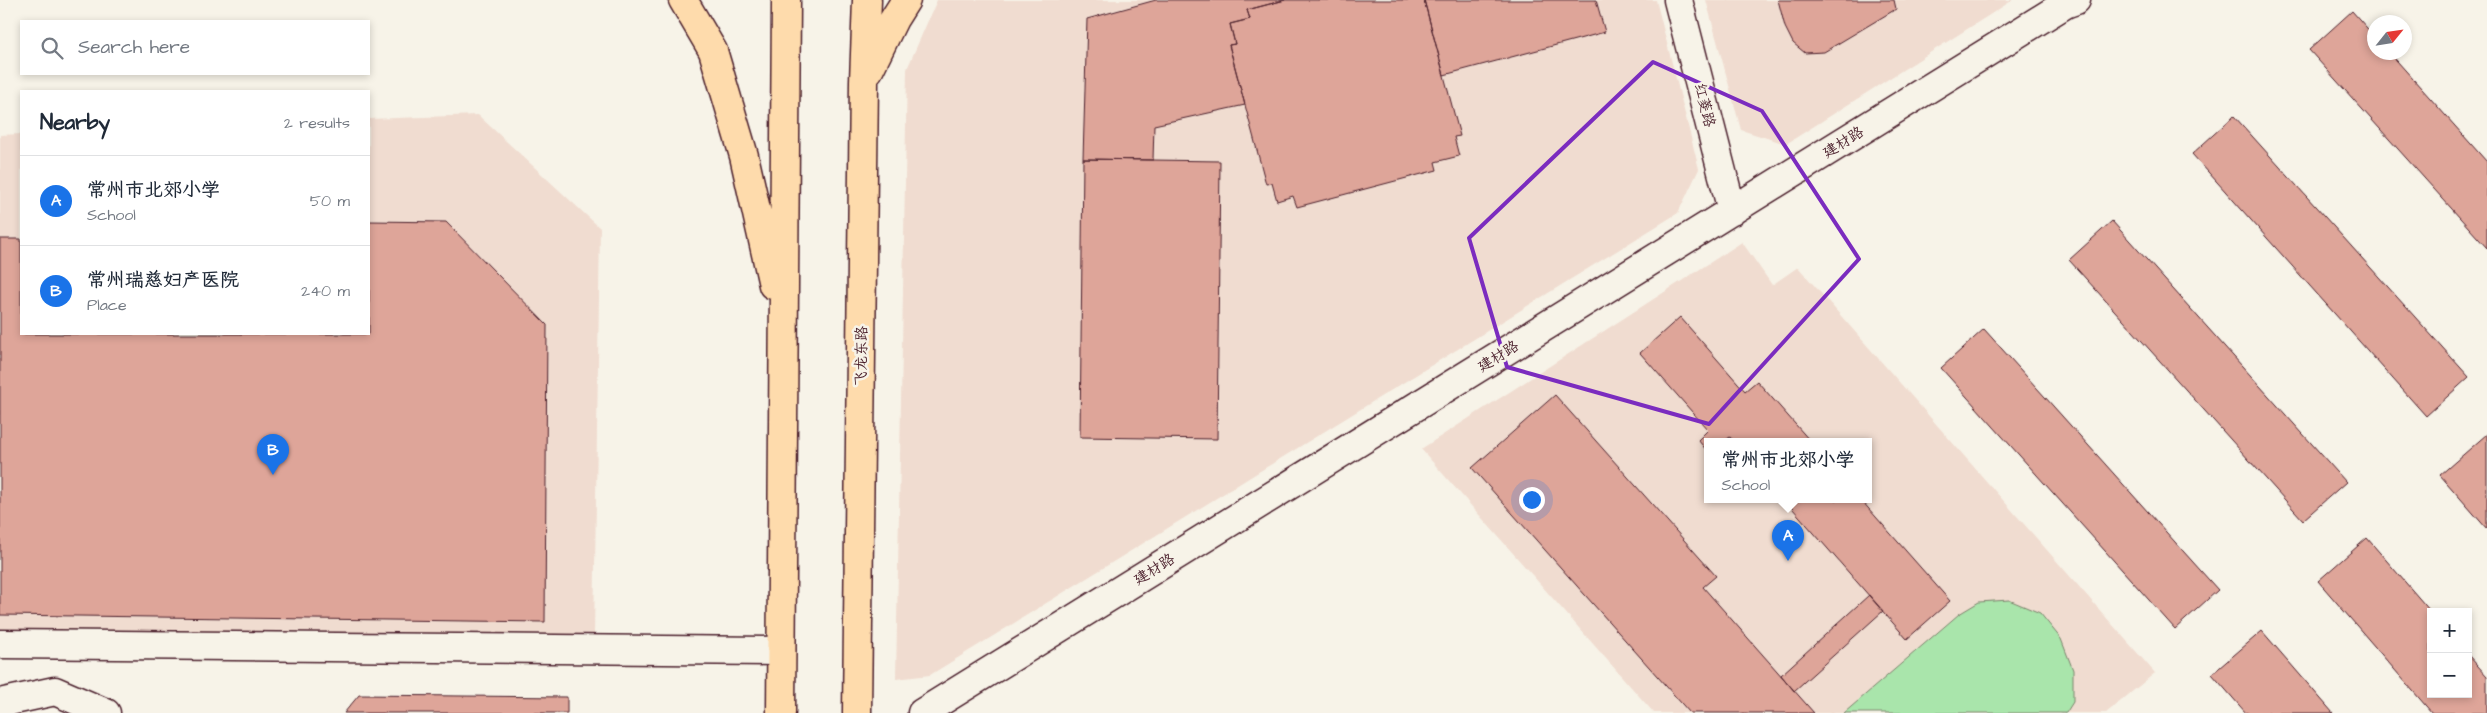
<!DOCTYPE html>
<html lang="en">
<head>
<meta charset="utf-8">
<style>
	body { margin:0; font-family:"Architects Daughter","LXGW WenKai TC",sans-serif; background:#f2f2f3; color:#1f2937 }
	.controls { position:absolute; right:15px; bottom:15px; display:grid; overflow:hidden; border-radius:0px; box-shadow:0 2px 8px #0003 }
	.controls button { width:45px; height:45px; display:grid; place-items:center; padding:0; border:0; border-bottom:1px solid #e0e1e3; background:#fff; color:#1f2937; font:25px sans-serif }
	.compass { position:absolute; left:2367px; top:15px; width:45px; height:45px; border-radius:50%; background:#fff; box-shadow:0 2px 8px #0003; rotate:60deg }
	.you { position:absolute; left:1531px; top:499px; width:18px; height:18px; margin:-12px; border:4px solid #fff; border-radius:50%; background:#1a73e8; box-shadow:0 0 0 8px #1a73e833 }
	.badge { display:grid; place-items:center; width:32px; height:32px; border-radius:50%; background:#1a73e8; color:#fff; font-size:16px; font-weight:700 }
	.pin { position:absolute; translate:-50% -41px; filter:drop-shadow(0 1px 2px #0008) }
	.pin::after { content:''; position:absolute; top:26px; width:18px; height:15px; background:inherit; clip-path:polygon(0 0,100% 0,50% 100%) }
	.popup { position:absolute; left:1704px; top:438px; width:168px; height:65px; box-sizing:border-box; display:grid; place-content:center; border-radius:0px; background:#fff; filter:drop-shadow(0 1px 4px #0005); font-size:16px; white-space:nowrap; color:#747a83 }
	.popup b { font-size:19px; color:#1f2937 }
	.popup::after { content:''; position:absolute; left:50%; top:100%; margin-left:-10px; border:10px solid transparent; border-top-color:#fff }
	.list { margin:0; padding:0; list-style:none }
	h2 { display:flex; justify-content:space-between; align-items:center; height:65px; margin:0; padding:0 20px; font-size:21px }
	h2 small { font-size:16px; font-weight:400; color:#747a83 }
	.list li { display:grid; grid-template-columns:32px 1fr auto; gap:15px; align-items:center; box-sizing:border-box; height:90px; padding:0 20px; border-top:1px solid #e0e1e3 }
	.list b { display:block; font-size:19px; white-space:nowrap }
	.list p { margin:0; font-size:16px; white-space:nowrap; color:#747a83 }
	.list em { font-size:16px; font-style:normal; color:#747a83 }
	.icon { flex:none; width:28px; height:28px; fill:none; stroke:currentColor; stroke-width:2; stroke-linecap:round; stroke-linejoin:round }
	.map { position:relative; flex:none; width:2487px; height:713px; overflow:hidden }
	.search { position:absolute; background:#fff; box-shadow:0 2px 8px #0003; left:20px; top:20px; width:350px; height:55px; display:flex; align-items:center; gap:12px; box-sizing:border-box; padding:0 18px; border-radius:0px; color:#747a83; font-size:19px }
	.panel { position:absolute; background:#fff; box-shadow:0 2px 8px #0003; left:20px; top:90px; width:350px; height:245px; border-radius:0px }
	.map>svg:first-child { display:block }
</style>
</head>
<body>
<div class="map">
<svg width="2487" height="713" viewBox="0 0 2487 713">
	<rect width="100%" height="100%" fill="#f7f3e8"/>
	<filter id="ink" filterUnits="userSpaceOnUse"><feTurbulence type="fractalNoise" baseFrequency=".02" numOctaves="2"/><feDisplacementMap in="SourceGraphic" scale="10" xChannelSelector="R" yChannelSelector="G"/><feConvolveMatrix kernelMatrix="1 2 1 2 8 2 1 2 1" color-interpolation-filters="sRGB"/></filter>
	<g filter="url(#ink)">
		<path fill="#f0dcd0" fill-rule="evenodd" d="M937 0H1656L1699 169 1678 213 930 675 896 679 907 69Z
			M1706 0H2013L1786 144 1741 130Z
			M478 115 600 228 594 637 0 631V135L21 134V334H369V119Z
			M1742 242 1772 285 1798 267 2155 673 2106 713H1654L1421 449ZM1708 442H1868V500H1708Z"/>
		<path fill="#a9e5ab" stroke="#7a826b" d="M2009 600 2040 613 2061 639 2073 670V702L2066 713H1844L1959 614 1979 602Z"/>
		<path fill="#dea599" stroke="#4a1f2b" d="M1156 0H1285L1247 10 1250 19 1230 24 1235 44 1229 45 1245 105 1154 125 1153 160 1083 159 1087 19Z
			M1285 0H1424L1460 136 1454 137 1459 156 1435 162 1437 170 1297 207 1293 196 1277 201 1272 183 1266 184 1229 45 1235 44 1230 24 1250 19 1247 10Z
			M1424 0H1596L1605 32 1444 75Z
			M1778 0H1894L1896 9 1824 52 1805 53 1793 43 1785 27Z
			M2352 11 2374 36V52H2389L2487 162V248L2309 50Z
			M2234 116 2469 377 2426 416 2192 154Z
			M1083 159 1220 161 1217 439 1080 437Z
			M369 221 446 222 547 325 545 622 0 615V239H21V334H369Z
			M2112 221 2346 482 2303 520 2069 260Z
			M1680 317 1745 391 1757 381 1811 442H1735L1730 437 1723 442H1708V452L1698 440 1708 430 1640 353Z
			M1984 329 2218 590 2175 629 1941 368Z
			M1555 395 1716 576 1703 587 1814 713H1690L1472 468Z
			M2487 434V529L2440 475Z
			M1785 500H1861L1950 601 1907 639Z
			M2367 538 2431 612V694H2468V655L2487 676V713H2432L2318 581Z
			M1869 595 1883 611 1794 691 1781 675Z
			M2262 631 2333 713H2246L2212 674Z
			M359 695 567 697V713H344Z"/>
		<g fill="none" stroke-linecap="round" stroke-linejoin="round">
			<defs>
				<path id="minor" d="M1678 0 1732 211
					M0 644 781 651
					M0 703 55 691 106 713
					M922 713 2065 4 2076 0"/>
				<path id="major" d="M683 0 713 51 744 156 773 285
					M869 70 894 19 906 0
					M781 713 786 0
					M857 713 864 81 867 0"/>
			</defs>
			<use href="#minor" stroke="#4a1f2b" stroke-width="31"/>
			<use href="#major" stroke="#4a1f2b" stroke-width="31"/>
			<use href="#minor" stroke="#f7f3e8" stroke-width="28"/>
			<use href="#major" stroke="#fedbac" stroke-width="28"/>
		</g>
	</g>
	<path fill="none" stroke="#7b2cbf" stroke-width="4" stroke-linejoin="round" d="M1653 62 1762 111 1859 259 1709 424 1507 367 1469 238Z"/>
	<g text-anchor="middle" stroke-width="5" stroke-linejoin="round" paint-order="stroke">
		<g font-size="15" fill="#4a1f2b" stroke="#f7f3e8">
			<text transform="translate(1705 105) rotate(76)" y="5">红菱路</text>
			<text transform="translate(1843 142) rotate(-32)" y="5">建材路</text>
			<text transform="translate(861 356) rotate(-89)" y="5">飞龙东路</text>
			<text transform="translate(1498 356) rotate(-32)" y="5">建材路</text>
			<text transform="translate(1154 569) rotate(-32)" y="5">建材路</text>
		</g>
	</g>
</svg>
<div class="controls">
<button>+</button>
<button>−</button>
</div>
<svg class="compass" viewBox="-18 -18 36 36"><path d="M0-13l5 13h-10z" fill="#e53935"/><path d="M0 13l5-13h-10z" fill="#747a83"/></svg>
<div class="you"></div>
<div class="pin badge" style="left:1788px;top:561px">A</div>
<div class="popup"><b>常州市北郊小学</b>School</div>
<div class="pin badge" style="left:273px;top:475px">B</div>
<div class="search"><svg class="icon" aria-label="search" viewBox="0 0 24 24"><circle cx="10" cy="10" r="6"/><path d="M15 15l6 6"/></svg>Search here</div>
<section class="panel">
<h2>Nearby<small>2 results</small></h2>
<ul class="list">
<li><span class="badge">A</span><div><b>常州市北郊小学</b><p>School</p></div><em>50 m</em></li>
<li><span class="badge">B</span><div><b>常州瑞慈妇产医院</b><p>Place</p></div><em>240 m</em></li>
</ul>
</section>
</div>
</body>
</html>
